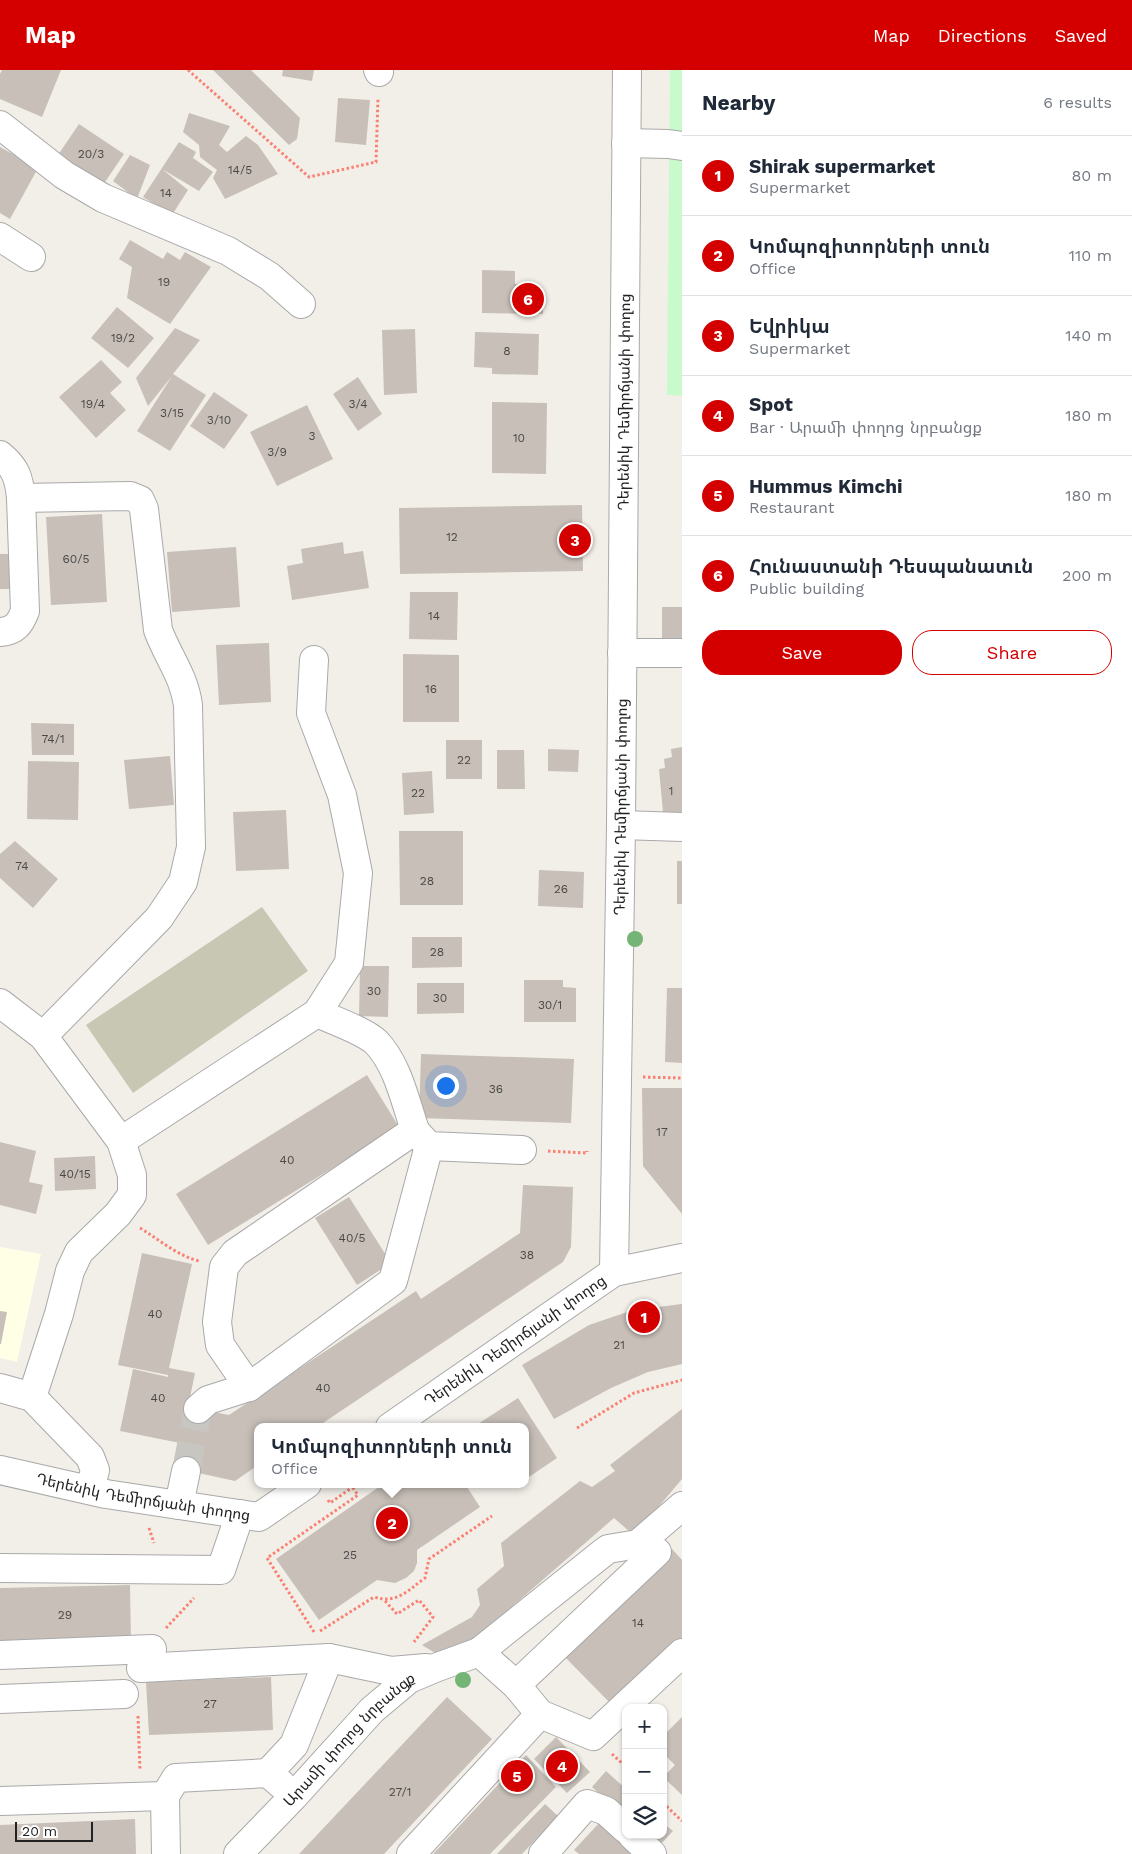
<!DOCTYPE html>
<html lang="en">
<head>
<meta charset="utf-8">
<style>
	body { margin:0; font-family:"Work Sans","Noto Sans Armenian",sans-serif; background:#f6f6f7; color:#1f2937 }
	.controls { position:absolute; right:15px; bottom:15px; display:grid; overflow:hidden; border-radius:10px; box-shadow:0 1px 4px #0004 }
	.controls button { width:45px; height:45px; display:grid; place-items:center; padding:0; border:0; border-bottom:1px solid #e0e1e3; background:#fff; color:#1f2937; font:25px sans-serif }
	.scale { position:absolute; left:15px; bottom:12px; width:78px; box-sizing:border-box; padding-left:5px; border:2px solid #222; border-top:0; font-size:14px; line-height:18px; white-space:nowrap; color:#222; -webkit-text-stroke:4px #fff; paint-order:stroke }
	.you { position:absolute; left:445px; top:1015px; width:18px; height:18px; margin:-12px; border:4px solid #fff; border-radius:50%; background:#1a73e8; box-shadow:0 0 0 8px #1a73e833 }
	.badge { display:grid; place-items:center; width:32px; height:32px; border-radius:50%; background:#d40000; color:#fff; font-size:16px; font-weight:700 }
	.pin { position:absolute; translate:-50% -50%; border:2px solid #fff; box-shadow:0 1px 5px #0006 }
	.popup { position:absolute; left:254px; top:1353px; width:275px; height:65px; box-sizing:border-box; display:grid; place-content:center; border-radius:10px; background:#fff; filter:drop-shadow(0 1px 4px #0005); font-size:16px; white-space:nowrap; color:#747a83 }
	.popup b { font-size:19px; color:#1f2937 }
	.popup::after { content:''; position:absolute; left:50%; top:100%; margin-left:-10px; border:10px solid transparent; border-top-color:#fff }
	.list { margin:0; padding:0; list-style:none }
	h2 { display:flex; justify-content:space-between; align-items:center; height:65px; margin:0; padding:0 20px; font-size:21px }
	h2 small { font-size:16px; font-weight:400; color:#747a83 }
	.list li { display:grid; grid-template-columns:32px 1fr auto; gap:15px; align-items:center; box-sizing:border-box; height:80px; padding:0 20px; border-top:1px solid #e0e1e3 }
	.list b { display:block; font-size:19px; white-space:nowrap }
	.list p { margin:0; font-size:16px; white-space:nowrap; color:#747a83 }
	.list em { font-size:16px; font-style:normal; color:#747a83 }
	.actions { display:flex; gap:10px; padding:15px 20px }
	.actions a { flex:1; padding:11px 0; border:1px solid #d40000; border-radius:20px; text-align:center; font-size:18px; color:#d40000 }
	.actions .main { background:#d40000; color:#fff }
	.icon { flex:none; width:28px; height:28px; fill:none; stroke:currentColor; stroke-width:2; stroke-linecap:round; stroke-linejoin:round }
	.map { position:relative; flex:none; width:682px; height:1784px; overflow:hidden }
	header { display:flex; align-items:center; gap:30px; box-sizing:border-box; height:70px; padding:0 25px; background:#d40000; color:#fff }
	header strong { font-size:24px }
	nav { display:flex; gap:28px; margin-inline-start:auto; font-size:18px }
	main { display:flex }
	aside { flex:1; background:#fff }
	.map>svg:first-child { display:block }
</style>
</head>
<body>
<header>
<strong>Map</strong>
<nav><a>Map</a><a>Directions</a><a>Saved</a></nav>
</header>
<main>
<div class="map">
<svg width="682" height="1784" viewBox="0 0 682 1784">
	<rect width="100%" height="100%" fill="#f2efe9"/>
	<path fill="#ffffe5" d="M0 1177 41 1184 17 1292 0 1288Z"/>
	<path fill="#c7c7b4" d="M262 837 308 901 133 1023 86 955Z"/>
	<path fill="#c8facc" d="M670 0H682V326L667 325Z"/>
	<path fill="#c7bfb8" d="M2 0H61L42 47 0 29V4Z
		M213 0H251L300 48 297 69 289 75Z
		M283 0H314L312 11 282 6Z
		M338 28 370 30 366 75 335 72Z
		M189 43 230 56 219 75 227 82 246 66 258 75 278 104 225 129 213 108 217 100 200 87 199 75 183 62Z
		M79 54 124 84 103 115 58 85Z
		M179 72 196 82 193 88 213 102 199 121 162 99 188 120 172 145 143 127Z
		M0 77 38 98 10 149 0 143Z
		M130 85 150 95 137 129 113 111Z
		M130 170 163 189 167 182 180 190 185 182 211 197 170 254 127 228 132 197 119 189Z
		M482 200 515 201V214H536V224H543V244L482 243Z
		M117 237 154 268 128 298 91 268Z
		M175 258 200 270 173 304 206 325 170 381 137 361 172 306 148 336 136 308Z
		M415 259 417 323 384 325 382 260Z
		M475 262 539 264 538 305 492 304V298L474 297Z
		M101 290 122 312 110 323 126 340 96 368 59 327Z
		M358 307 382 344 358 361 333 324Z
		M214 322 248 345 224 379 190 356Z
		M492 332 547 333 546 404 492 403Z
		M307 335 333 389 277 416 250 362Z
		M582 435 583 501 400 504 399 438Z
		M102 444 107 532 51 535 46 447Z
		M343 472 344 484 363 481 369 518 292 530 287 496 303 493 301 479Z
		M236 477 240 537 172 542 167 482Z
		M0 484H10L11 519H0Z
		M410 522H458L457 570 409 569Z
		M662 537H682V578L662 577Z
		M269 573 271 632 219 635 216 575Z
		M403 584 459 585V652H403Z
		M31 653 74 654V685H32Z
		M446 670H482V709H446Z
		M682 677V742H663L659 699 665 698 664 689 672 687 671 679Z
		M548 679 579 680 578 702 548 701Z
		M497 680H524L525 719H497Z
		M170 686 174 735 129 739 124 690Z
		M28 691 79 692 78 750 27 749Z
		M432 701 434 743 404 745 402 703Z
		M286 740 289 799 236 801 233 742Z
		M399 761H463V835H400Z
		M15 771 58 809 33 838 0 808V784Z
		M677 791H682V834H677Z
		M539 800 584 802 583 838 538 836Z
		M412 867H462V897L412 898Z
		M360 896H389L388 947 359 946Z
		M524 910H563V917L576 918V952H524Z
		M417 913H464V943L417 944Z
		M667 918H682V993L665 992Z
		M421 984 574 989 571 1053 419 1048Z
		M367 1005 399 1057 208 1175 176 1124Z
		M642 1018H682V1144L643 1096Z
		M0 1072 36 1081 29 1112 43 1115 36 1144 0 1135Z
		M95 1086 96 1119 55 1121 54 1088Z
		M523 1115 573 1117 571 1177 563 1192 317 1357H258V1395L235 1411 176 1398 180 1373 120 1361 133 1299 168 1307V1305L118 1295 142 1183 192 1194 169 1298 195 1303 188 1337 229 1345 416 1221 421 1229 520 1163Z
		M349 1127 391 1193 357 1215 315 1148Z
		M682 1234V1294L648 1302 611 1318 554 1349 522 1295 589 1255 633 1240Z
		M0 1241 7 1242 1 1274H0Z
		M518 1328 557 1388 526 1409V1357H473Z
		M682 1339V1409L655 1441 630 1462 614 1448 478 1566 440 1586 422 1575 472 1547 480 1535 477 1519 504 1496 501 1473 580 1411 592 1417 615 1401 610 1395Z
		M383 1414H465L480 1437 417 1480V1493L414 1501 406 1508 395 1513 377 1510 319 1550 276 1489Z
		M672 1479 682 1490V1568L612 1635 562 1584Z
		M130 1515 131 1572 0 1574V1518Z
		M271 1607 273 1660 149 1665 146 1612Z
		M447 1627 492 1669 384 1784H299Z
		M682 1647V1725L663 1707 675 1695 663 1683V1666Z
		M556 1667 590 1702 567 1723 534 1689Z
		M526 1685 556 1717 490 1784H433Z
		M606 1701 626 1719V1748L592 1717Z
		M545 1734 558 1746 522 1784H497Z
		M135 1749 136 1784H0V1755Z
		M600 1752 635 1784H579L574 1780Z
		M663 1753 673 1761 661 1774 651 1765H663Z"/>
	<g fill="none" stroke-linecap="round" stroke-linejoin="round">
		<path stroke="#c8c6c1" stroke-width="28" stroke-dasharray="28 14" stroke-linecap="butt" d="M186 1401 198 1339"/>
		<defs>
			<g id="minor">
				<path d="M378 0 379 2"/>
				<path d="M0 55 64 105 103 128 228 181 269 206 301 234"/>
				<path d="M626 73 668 74 682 76"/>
				<path d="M0 167 31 187"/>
				<path d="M0 385C16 398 19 408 21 428L25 541C20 554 15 561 0 562"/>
				<path d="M21 428 130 426 140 430 144 439 158 560C168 587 184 606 188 635L191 777 183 812 159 848 43 966"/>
				<path d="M622 583H682"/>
				<path d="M621 755 682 757"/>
				<path d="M0 933 43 966 121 1071 132 1105V1125L118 1144 79 1182 70 1201 59 1244 32 1327"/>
				<path d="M317 943C333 950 364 961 376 972 398 995 405 1031 415 1060L235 1183 224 1197 217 1252 220 1275 249 1317 393 1211 429 1076"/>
				<path d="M416 1062 429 1076 522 1080"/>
				<path d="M121 1071 317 943 349 893 358 803 342 725 311 643 314 590"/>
				<path id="s1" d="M614 1202 621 755 627 0"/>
				<path d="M0 1318 32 1327 90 1387 95 1400 90 1420"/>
				<path d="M198 1339 208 1330 249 1317"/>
				<path id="s2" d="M390 1357 614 1202 682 1188"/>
				<path id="s3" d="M0 1400 106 1424 259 1447 307 1414"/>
				<path d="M179 1435 186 1401"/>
				<path d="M0 1498 221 1500 240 1444"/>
				<path d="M0 1585 152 1579"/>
				<path d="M329 1588 391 1601 426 1598"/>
				<path d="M141 1598 329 1588 294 1675 268 1703"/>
				<path d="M516 1615 657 1482"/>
				<path d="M0 1629 124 1624"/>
				<path d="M540 1644 593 1666 682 1583"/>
				<path d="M0 1731 165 1726"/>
				<path d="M632 1765 652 1784"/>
				<path d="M166 1784 165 1726 176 1708 268 1703 282 1715"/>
				<path id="s4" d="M238 1784 294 1726 372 1640 409 1609 435 1598 479 1582"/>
				<path d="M411 1784 540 1644 516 1615 479 1582 604 1482 608 1479 638 1474 682 1436"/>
				<path d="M543 1784 587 1734 606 1741 626 1759"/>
			</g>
		</defs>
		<use href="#minor" stroke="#a9a9a9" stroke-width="30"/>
		<path stroke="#fa8072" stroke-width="3" stroke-dasharray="2.5 2.5" stroke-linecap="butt" d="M188 0 309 107 376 92 378 28
			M643 1007 682 1008
			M548 1081 587 1083V1081
			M140 1158C160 1170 176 1185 199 1191
			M577 1358 634 1323 682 1310
			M328 1430 330 1433 357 1414
			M149 1458 154 1473
			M385 1531 397 1544 419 1530 433 1547 414 1572
			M166 1558 194 1528
			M320 1561 374 1527C397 1534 407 1521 425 1508L429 1489 492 1446
			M314 1562 267 1488 358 1425 353 1418
			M138 1646 140 1700
			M612 1684 626 1697
			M663 1733 682 1751"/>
		<use href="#minor" stroke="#fff" stroke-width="28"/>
	</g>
	<g fill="#74b475">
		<circle cx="635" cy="869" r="8"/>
		<circle cx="463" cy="1610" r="8"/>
	</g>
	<g text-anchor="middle" stroke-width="4.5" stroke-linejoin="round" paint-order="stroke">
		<g font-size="12" fill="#4b4948">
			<text x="91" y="88">20/3</text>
			<text x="240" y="104">14/5</text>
			<text x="166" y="127">14</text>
			<text x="164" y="216">19</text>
			<text x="123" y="272">19/2</text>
			<text x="507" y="285">8</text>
			<text x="93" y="338">19/4</text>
			<text x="358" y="338">3/4</text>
			<text x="172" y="347">3/15</text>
			<text x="219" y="354">3/10</text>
			<text x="312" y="370">3</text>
			<text x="519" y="372">10</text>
			<text x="277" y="386">3/9</text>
			<text x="452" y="471">12</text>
			<text x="76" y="493">60/5</text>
			<text x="434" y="550">14</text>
			<text x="431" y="623">16</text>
			<text x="53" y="673">74/1</text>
			<text x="464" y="694">22</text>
			<text x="671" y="725">1</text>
			<text x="418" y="727">22</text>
			<text x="22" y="800">74</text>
			<text x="427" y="815">28</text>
			<text x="561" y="823">26</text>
			<text x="437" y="886">28</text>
			<text x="374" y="925">30</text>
			<text x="440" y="932">30</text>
			<text x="550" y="939">30/1</text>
			<text x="496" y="1023">36</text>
			<text x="662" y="1066">17</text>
			<text x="287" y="1094">40</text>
			<text x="75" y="1108">40/15</text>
			<text x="352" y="1172">40/5</text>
			<text x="527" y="1189">38</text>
			<text x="155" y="1248">40</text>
			<text x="619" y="1279">21</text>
			<text x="323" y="1322">40</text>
			<text x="158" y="1332">40</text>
			<text x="350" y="1489">25</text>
			<text x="65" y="1549">29</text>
			<text x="638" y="1557">14</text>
			<text x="210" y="1638">27</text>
			<text x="400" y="1726">27/1</text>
		</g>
		<g font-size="15" fill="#222" stroke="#fff">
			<text dy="5" stroke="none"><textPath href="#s1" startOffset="870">Դերենիկ Դեմիրճյանի փողոց</textPath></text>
			<text dy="5" stroke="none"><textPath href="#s1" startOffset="465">Դերենիկ Դեմիրճյանի փողոց</textPath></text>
			<text dy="5" stroke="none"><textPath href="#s2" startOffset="152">Դերենիկ Դեմիրճյանի փողոց</textPath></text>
			<text dy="5" stroke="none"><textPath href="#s3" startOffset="146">Դերենիկ Դեմիրճյանի փողոց</textPath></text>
			<text dy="5" stroke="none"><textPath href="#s4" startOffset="160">Արամի փողոց նրբանցք</textPath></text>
		</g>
	</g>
</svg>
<div class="controls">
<button>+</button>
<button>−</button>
<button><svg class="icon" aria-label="layers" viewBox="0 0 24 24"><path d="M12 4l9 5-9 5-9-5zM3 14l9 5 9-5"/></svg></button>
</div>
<div class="scale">20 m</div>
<div class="you"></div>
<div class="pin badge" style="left:644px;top:1247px">1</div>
<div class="pin badge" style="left:392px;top:1453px">2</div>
<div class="popup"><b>Կոմպոզիտորների տուն</b>Office</div>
<div class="pin badge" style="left:575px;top:470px">3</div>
<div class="pin badge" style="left:562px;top:1696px">4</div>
<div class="pin badge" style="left:517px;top:1706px">5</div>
<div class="pin badge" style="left:528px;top:229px">6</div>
</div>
<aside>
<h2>Nearby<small>6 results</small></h2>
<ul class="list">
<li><span class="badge">1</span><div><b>Shirak supermarket</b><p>Supermarket</p></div><em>80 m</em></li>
<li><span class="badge">2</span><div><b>Կոմպոզիտորների տուն</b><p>Office</p></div><em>110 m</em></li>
<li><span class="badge">3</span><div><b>Եվրիկա</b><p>Supermarket</p></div><em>140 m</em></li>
<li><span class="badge">4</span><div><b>Spot</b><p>Bar · Արամի փողոց նրբանցք</p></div><em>180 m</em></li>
<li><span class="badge">5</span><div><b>Hummus Kimchi</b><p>Restaurant</p></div><em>180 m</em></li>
<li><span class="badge">6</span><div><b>Հունաստանի Դեսպանատւն</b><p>Public building</p></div><em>200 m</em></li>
</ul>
<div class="actions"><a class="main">Save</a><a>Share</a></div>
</aside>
</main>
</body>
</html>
